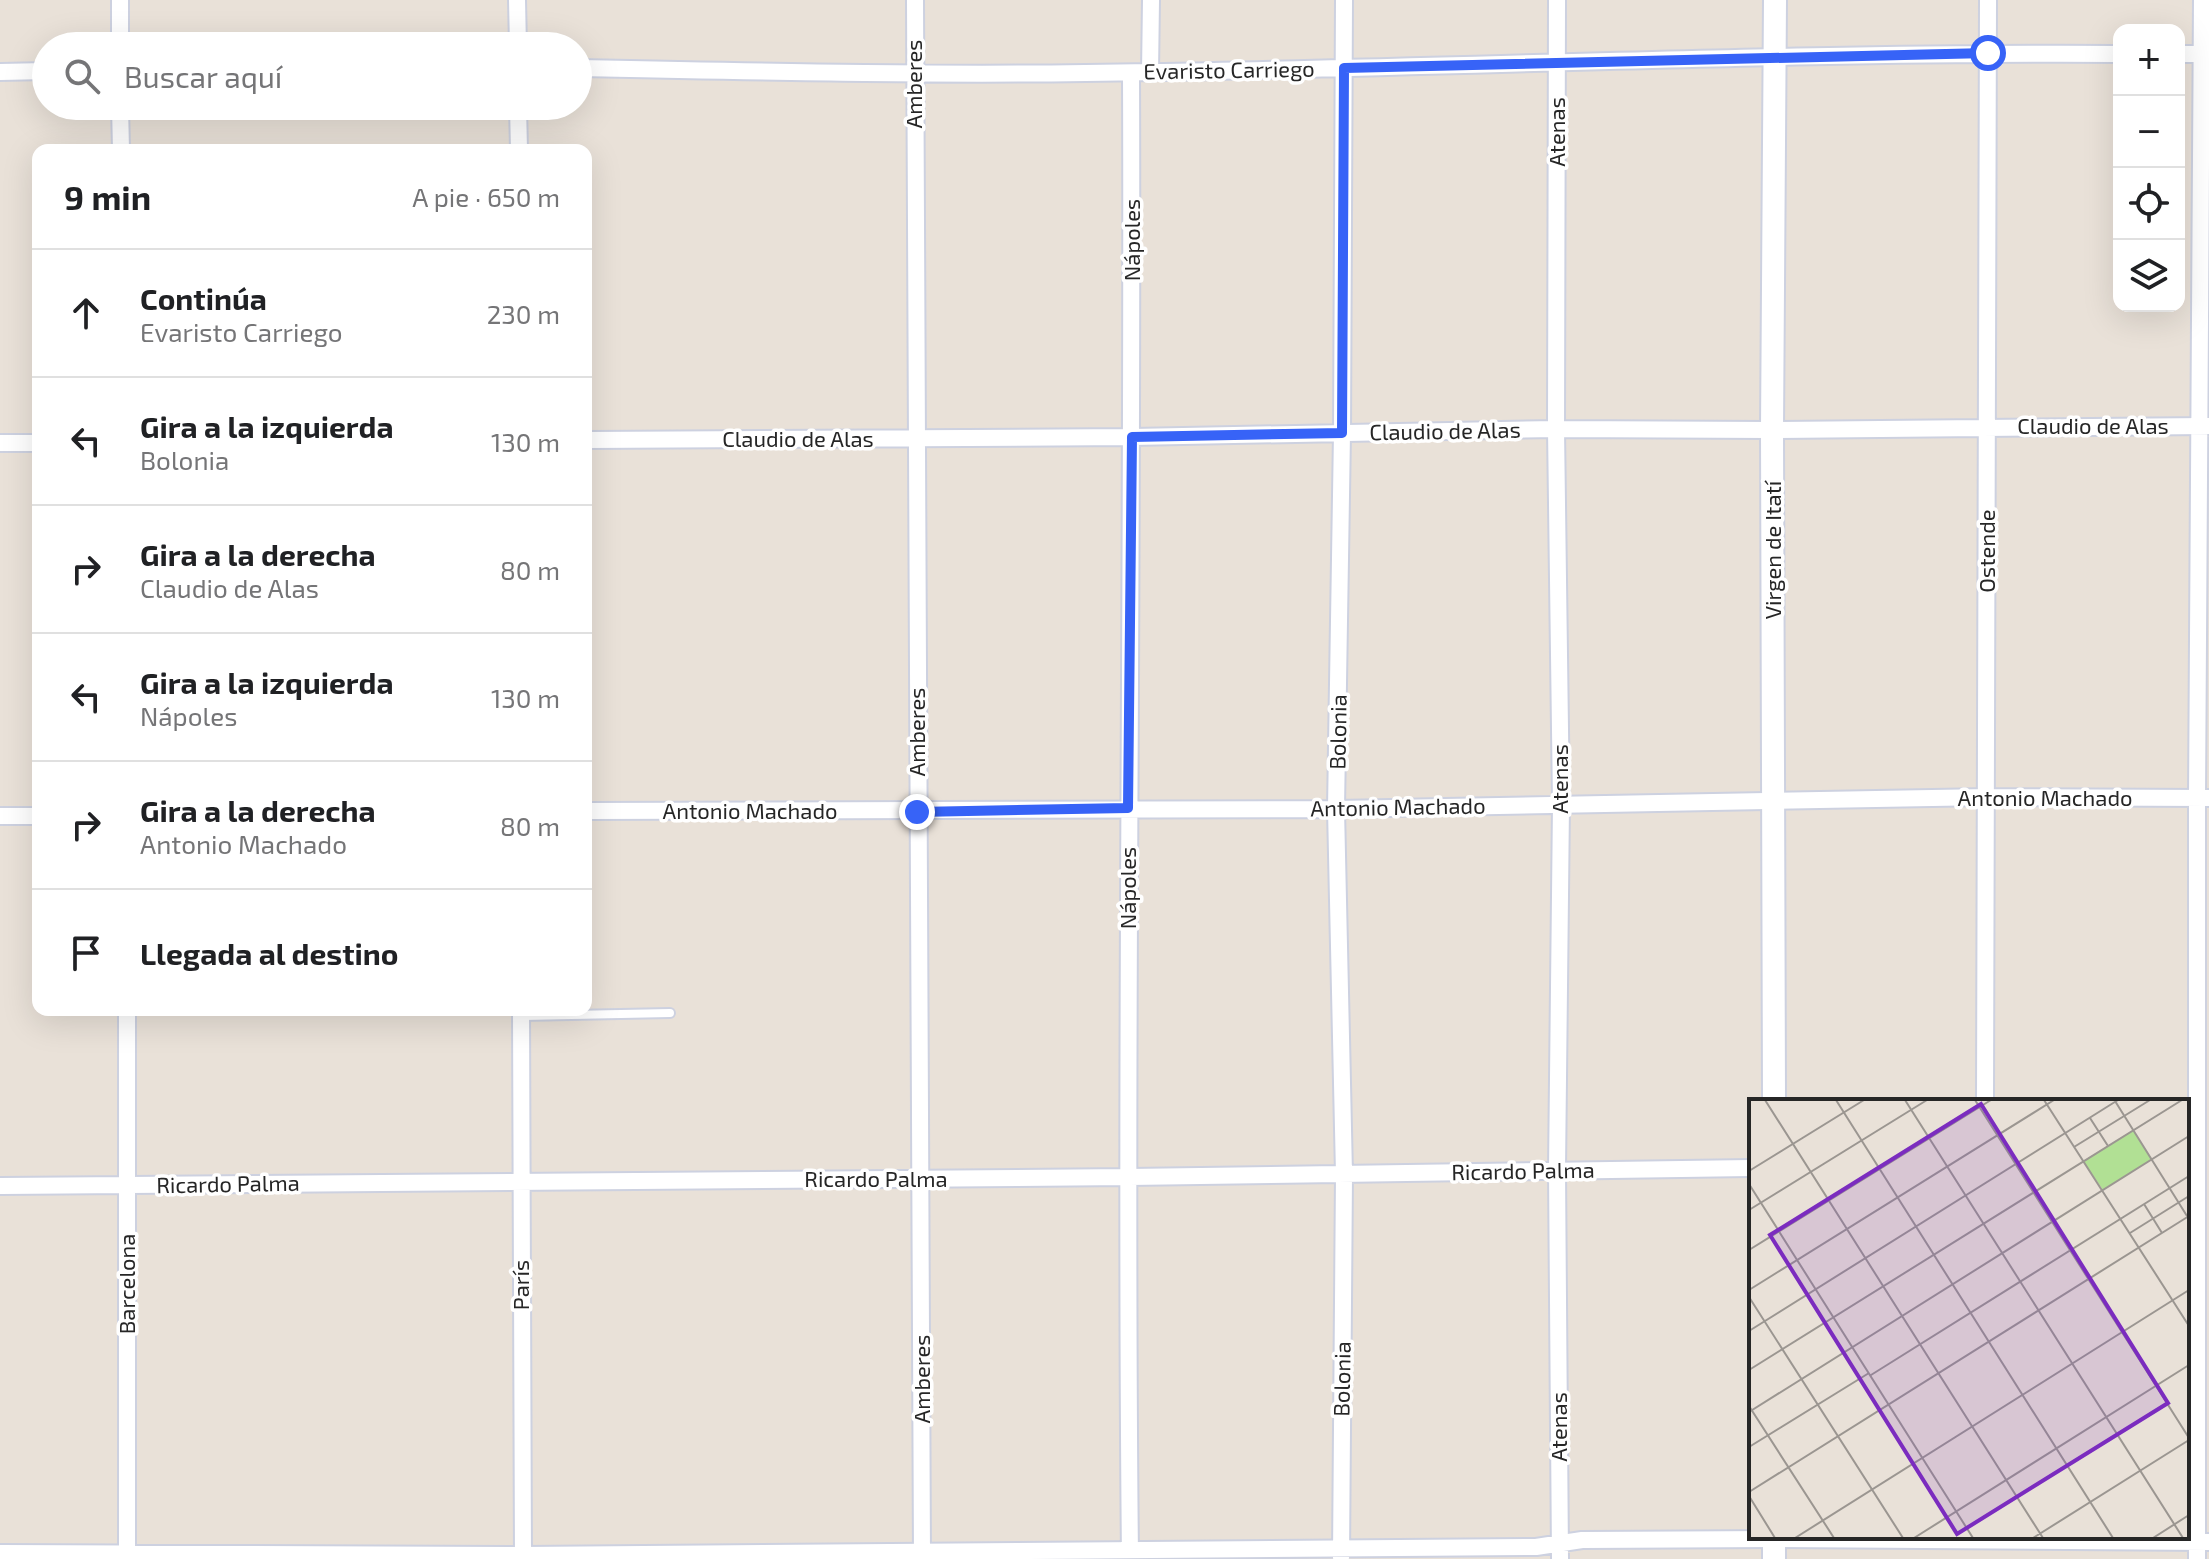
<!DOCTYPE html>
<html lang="es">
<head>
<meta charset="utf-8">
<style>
	body { margin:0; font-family:"Exo 2",sans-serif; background:#f6f6f6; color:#202124 }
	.controls { position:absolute; right:24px; top:24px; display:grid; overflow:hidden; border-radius:16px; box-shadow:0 8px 32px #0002 }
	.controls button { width:72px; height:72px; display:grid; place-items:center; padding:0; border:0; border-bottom:2px solid #e0e0e0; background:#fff; color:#202124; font:40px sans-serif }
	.stop { position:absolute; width:24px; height:24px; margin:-18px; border:6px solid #3763f7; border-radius:50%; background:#fff }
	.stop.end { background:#3763f7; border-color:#fff; box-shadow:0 2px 8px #0008 }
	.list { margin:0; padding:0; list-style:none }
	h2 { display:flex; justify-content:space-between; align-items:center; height:104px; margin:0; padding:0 32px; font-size:34px }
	h2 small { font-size:26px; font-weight:400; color:#757577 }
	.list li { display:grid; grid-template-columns:52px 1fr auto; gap:24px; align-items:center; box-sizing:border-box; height:128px; padding:0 32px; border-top:2px solid #e0e0e0 }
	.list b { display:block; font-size:30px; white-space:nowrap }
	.list p { margin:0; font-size:26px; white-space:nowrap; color:#757577 }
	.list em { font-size:26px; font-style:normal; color:#757577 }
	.icon { flex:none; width:44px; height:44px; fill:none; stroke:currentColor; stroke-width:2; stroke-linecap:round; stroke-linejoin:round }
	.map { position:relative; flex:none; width:2209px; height:1559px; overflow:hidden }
	.search { position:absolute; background:#fff; box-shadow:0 8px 32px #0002; left:32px; top:32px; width:560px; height:88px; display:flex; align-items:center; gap:20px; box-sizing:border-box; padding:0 28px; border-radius:44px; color:#757577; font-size:30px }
	.panel { position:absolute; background:#fff; box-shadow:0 8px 32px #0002; left:32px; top:144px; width:560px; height:872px; border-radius:16px }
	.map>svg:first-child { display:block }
</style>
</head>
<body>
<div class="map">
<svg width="2209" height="1559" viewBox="0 0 2209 1559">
	<rect width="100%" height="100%" fill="#e9e1d8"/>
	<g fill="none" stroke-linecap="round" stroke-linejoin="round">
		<defs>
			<path id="lane" d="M522 1016 670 1013"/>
			<path id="street" d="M517 0 518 46
				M915 0 922 1559
				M1557 0 1556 429 1561 804 1557 1170 1560 1559
				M120 46V0
				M2179 54H2209
				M578 68C769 72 960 76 1151 72 1474 67 1796 52 2119 54
				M0 72 46 71
				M1150 73 1151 0
				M120 106 121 150
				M518 106 519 150
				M586 440 1132 437 1556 429 1772 430 2209 426
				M0 443H38
				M586 811 1336 809 1988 797 2209 798
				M0 816H38
				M521 1010 523 1559
				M1985 1101 1988 0
				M0 1186 1129 1177 1751 1168
				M0 1553 523 1555 1536 1547 1582 1540 1774 1539 2209 1542
				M1341 1557 1344 1174 1336 809 1342 433 1344 0
				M127 1559V1010
				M1130 1559C1125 1064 1133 568 1131 73
				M2197 1559V798L2202 0"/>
			<path id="secondary" d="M1774 1101 1772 430 1775 0
				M1774 1559V1537"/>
		</defs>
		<use href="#lane" stroke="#cdd1e0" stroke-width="12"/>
		<use href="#street" stroke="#cdd1e0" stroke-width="20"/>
		<use href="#secondary" stroke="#cdd1e0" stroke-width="26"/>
		<use href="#lane" stroke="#fff" stroke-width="8"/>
		<use href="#street" stroke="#fff" stroke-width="16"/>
		<use href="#secondary" stroke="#fff" stroke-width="22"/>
	</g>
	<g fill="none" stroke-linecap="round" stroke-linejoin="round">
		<path stroke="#3763f7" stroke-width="10" d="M917 812 1128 808 1132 437 1342 433 1344 68 1988 53"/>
	</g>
	<g text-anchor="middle" stroke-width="7" stroke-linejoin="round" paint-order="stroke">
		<g font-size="22" fill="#262626" stroke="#fff">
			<text transform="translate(1229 70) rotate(-1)" y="8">Evaristo Carriego</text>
			<text transform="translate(914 84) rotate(-90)" y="8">Amberes</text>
			<text transform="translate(1557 132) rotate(-90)" y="8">Atenas</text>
			<text transform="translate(1132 240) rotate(-90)" y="8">Nápoles</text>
			<text x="2093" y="434">Claudio de Alas</text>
			<text transform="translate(1445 431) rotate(-1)" y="8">Claudio de Alas</text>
			<text x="798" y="447">Claudio de Alas</text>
			<text transform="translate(1773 550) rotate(-90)" y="8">Virgen de Itatí</text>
			<text transform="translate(1987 551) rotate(-90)" y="8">Ostende</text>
			<text transform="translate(917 732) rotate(-90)" y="8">Amberes</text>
			<text transform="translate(1338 732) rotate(-89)" y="8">Bolonia</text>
			<text transform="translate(1560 779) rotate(-90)" y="8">Atenas</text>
			<text x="2045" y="806">Antonio Machado</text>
			<text transform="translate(1398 807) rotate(-1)" y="8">Antonio Machado</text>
			<text x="750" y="819">Antonio Machado</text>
			<text transform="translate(1128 888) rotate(-90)" y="8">Nápoles</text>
			<text transform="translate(1523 1171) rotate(-1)" y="8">Ricardo Palma</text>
			<text x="876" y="1187">Ricardo Palma</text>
			<text transform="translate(228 1184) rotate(-1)" y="8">Ricardo Palma</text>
			<text transform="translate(127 1284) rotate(-90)" y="8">Barcelona</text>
			<text transform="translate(521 1285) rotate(-90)" y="8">París</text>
			<text transform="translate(922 1379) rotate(-90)" y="8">Amberes</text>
			<text transform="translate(1342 1379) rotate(-89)" y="8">Bolonia</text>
			<text transform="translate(1559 1427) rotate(-90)" y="8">Atenas</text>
		</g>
	</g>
	<g transform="translate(1749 1099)">
		<rect width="440" height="440" fill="#e9e1d8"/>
		<path d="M384 31 403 60 354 91 334 62Z" fill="#b1e094"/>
		<path fill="none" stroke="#9b9691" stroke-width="2" d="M16 1 294 439M87 1 364 439M156 1 434 439M226 1 440 339M295 1 440 227M366 2 438 117M341 19 359 47M325 48 401 1M0 72 115 1M0 85 224 439M395 105 413 134M0 111 178 1M381 134 440 97M0 151 242 1M0 191 305 1M0 198 154 439M0 232 369 1M0 271 433 1M122 276 440 77M0 307 85 439M0 313 440 37M0 348 120 274M0 393 440 117M0 397 26 439M46 439 440 191M165 439 440 266M284 439 440 341M404 439 440 416"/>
		<path fill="#7b2cbf" fill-opacity="0.15" stroke="#7b2cbf" stroke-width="4" d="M232 5 419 304 208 435 21 136Z"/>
		<rect width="440" height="440" fill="none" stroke="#262626" stroke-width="4"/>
	</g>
</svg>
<div class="controls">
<button>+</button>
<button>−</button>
<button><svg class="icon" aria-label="locate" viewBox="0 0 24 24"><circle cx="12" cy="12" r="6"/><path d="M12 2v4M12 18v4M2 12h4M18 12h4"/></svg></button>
<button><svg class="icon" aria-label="layers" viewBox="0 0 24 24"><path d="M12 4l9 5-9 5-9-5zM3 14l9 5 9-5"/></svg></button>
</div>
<div class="stop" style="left:1988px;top:53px"></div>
<div class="stop end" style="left:917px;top:812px"></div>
<div class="search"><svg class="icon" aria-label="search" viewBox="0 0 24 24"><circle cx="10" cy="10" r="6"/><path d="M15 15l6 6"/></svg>Buscar aquí</div>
<section class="panel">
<h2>9 min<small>A pie · 650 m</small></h2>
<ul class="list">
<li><svg class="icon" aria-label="ahead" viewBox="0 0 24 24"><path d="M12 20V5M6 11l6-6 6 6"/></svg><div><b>Continúa</b><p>Evaristo Carriego</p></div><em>230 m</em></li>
<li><svg class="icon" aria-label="left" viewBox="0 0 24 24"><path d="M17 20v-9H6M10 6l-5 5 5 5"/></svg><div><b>Gira a la izquierda</b><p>Bolonia</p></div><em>130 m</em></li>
<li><svg class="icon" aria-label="right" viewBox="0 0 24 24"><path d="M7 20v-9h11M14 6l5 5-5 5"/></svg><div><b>Gira a la derecha</b><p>Claudio de Alas</p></div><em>80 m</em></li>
<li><svg class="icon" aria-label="left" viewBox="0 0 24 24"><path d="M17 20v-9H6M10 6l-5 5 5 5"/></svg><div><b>Gira a la izquierda</b><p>Nápoles</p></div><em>130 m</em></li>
<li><svg class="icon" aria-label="right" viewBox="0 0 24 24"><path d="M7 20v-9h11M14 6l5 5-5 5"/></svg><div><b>Gira a la derecha</b><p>Antonio Machado</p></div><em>80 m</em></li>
<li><svg class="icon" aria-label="arrive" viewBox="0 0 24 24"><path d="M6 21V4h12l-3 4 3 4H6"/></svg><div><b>Llegada al destino</b></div></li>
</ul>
</section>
</div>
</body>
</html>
